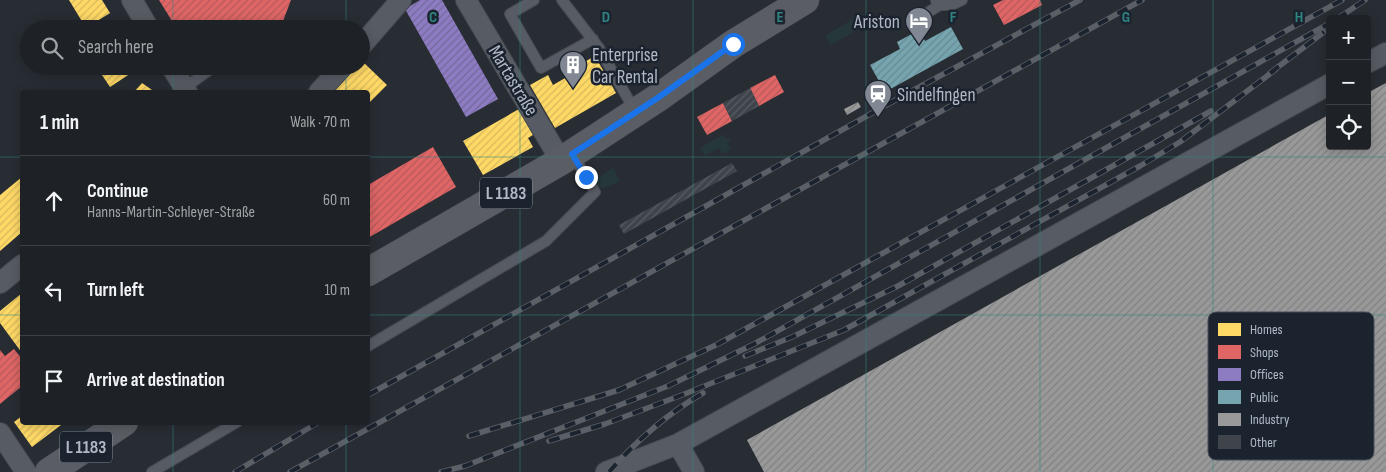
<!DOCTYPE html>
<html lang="en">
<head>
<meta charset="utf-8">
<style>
	body { margin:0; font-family:"Sofia Sans Condensed",sans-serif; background:#2b2f33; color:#f1f3f6 }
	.controls { position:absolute; right:15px; top:15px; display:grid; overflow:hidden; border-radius:5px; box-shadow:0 2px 12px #0003 }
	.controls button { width:45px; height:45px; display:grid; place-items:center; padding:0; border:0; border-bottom:1px solid #3c3f44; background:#1e2227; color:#f1f3f6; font:25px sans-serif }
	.stop { position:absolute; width:15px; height:15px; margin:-11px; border:4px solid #1a73e8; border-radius:50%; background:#fff }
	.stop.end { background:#1a73e8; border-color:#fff; box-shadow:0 1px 5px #0008 }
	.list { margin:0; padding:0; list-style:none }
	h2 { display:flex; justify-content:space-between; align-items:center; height:65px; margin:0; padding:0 20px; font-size:21px }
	h2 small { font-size:16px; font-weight:400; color:#a1a4a7 }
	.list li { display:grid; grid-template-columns:32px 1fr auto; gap:15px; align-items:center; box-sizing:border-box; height:90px; padding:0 20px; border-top:1px solid #3c3f44 }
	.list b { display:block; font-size:19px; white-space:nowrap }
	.list p { margin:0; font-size:16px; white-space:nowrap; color:#a1a4a7 }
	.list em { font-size:16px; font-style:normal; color:#a1a4a7 }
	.icon { flex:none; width:28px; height:28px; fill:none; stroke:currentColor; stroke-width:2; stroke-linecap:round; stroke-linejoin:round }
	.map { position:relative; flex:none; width:1386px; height:472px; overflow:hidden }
	.search { position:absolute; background:#1e2227; box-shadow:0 2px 12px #0003; left:20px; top:20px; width:350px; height:55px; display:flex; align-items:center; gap:12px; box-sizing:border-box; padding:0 18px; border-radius:28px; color:#a1a4a7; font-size:19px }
	.panel { position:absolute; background:#1e2227; box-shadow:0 2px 12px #0003; left:20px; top:90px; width:350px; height:335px; border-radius:5px }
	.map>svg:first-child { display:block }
</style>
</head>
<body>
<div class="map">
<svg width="1386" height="472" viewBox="0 0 1386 472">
	<defs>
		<pattern id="homes-hatch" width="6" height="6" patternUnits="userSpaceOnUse" patternTransform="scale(1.25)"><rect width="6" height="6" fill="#ffd966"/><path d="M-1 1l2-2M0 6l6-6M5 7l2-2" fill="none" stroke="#d7b95d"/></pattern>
		<pattern id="shops-hatch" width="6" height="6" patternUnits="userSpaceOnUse" patternTransform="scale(1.25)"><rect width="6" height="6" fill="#e06666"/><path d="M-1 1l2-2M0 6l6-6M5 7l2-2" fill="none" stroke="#b55a5b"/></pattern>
		<pattern id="offices-hatch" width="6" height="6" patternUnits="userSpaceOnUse" patternTransform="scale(1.25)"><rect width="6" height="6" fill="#8e7cc3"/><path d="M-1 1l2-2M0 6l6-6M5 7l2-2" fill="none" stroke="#73689a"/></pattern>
		<pattern id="public-hatch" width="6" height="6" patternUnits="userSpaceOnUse" patternTransform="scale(1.25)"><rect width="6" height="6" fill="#76a5af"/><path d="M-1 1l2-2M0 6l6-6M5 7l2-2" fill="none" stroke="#668a92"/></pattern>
		<pattern id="industry-hatch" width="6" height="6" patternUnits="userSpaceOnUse" patternTransform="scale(1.25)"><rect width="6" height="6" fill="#999"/><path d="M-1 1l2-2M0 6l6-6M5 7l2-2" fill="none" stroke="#808182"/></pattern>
		<pattern id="building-hatch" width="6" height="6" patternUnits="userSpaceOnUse" patternTransform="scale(1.25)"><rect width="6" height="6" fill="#3f444a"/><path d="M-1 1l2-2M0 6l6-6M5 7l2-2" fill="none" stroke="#585d63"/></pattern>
	</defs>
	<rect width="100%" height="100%" fill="#282d34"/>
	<path fill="#25373a" d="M856 17 861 28 831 45 825 36Z
		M724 134 726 139 729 137 731 140 727 142 731 149 722 154 719 148 705 156 700 148Z
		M613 168 620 181 604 188 597 187 593 180Z"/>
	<path fill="url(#homes-hatch)" d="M69 0H102L110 13 86 28Z
		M595 56 616 93 555 128 530 85 548 75 553 85 581 69 579 65Z
		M361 60 387 85 368 104V92H329L354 66H361Z
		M96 66H142L110 87Z
		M142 83 155 92H134Z
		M519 109 533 135 528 138 533 147 483 175 463 141Z
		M22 177V232L0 251V195Z
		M22 293V353L0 323V311Z
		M22 416V422H65L32 447 14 422Z"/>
	<path fill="url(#shops-hatch)" d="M159 0H291L280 29H177Z
		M1003 0H1040L1042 5 1004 25 993 5Z
		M775 75 784 92 759 106 750 88Z
		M723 103 732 121 707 135 697 117Z
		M433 147 456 187 368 238V185Z
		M14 349 22 359V386L0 404V350L5 356Z"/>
	<path fill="url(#offices-hatch)" d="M420 0H442L498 99 466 117 405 9Z"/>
	<path fill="url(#public-hatch)" d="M951 27 963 49 885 92 870 65 900 49 897 42 919 30 925 41Z"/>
	<path fill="url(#industry-hatch)" d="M1386 83V472H764L747 440 1330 114V146H1367V93Z
		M858 102 861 107 847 115 844 109Z"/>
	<path fill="url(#building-hatch)" d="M750 88 759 106 732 121 723 103Z
		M732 163 737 171 624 234 619 225Z"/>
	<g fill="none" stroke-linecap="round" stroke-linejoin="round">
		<defs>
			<path id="service" d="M534 0 510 14 541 68 593 39
				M562 0 599 48 635 111
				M936 1 940 5H952L962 0
				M911 23 940 5
				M184 88 215 66
				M368 346 546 241 595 192 573 155
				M152 472 237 422"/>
			<path id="minor" d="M132 0 149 29
				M466 0 561 161
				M361 46 401 0
				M1367 63 1386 53
				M171 66 187 92
				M319 92 343 66
				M0 283 22 265
				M0 433 26 472
				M678 444 694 472
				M606 472 678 444 1330 84"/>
			<path id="primary" d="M368 272 561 161 659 97 733 44 805 0
				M49 472 124 422"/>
		</defs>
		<use href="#service" stroke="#46494f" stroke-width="12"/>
		<use href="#minor" stroke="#46494f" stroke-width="22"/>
		<use href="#primary" stroke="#454951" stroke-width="29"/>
		<use href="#service" stroke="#575b63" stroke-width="10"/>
		<use href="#minor" stroke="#575b63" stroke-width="20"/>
		<use href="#primary" stroke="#5a5e64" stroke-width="28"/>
		<defs>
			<path id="rail" d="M1337 19 1365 0
				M1270 73 1324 32
				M745 356 792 337 898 286 1211 111
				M368 395 899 98 1080 0
				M469 436 619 390 718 344 1342 0
				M549 441 605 424 682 395 844 330 1140 166 1180 142 1275 70
				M235 472 319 422
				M290 472 1142 0
				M441 472 465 466 668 386 754 344 1330 23
				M609 472C636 441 667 414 703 393"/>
		</defs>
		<use href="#rail" stroke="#5b5f66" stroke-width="5.5"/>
		<use href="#rail" stroke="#1b232f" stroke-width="4" stroke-dasharray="11" stroke-linecap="butt"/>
	</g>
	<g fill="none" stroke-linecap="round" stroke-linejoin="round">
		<path stroke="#1a73e8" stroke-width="6" d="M586 177 572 154 659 97 733 44"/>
	</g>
	<path fill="none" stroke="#2f8380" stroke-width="1" stroke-opacity="0.55" d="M173 0V29M346 0V29M520 0V472M693 0V472M866 0V472M1040 0V472M1213 0V472M173 66V92M346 66V92M0 157H22M368 157H1386M0 315H22M368 315H1386M173 422V472M346 422V472"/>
	<defs>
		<symbol id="hotel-pin" viewBox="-11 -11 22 30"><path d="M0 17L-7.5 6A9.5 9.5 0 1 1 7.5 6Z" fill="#818893" stroke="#1b232f"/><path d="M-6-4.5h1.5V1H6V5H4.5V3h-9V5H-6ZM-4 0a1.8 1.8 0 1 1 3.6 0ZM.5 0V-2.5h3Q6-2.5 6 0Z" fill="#fff"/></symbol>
		<symbol id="building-pin" viewBox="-11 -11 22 30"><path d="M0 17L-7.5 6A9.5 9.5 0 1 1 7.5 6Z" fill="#818893" stroke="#1b232f"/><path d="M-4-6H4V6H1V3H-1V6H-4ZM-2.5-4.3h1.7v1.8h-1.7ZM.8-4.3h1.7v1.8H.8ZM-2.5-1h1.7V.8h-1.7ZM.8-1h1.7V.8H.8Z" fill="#fff"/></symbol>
		<symbol id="station-pin" viewBox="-11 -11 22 30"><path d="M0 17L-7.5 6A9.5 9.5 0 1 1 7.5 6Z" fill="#818893" stroke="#1b232f"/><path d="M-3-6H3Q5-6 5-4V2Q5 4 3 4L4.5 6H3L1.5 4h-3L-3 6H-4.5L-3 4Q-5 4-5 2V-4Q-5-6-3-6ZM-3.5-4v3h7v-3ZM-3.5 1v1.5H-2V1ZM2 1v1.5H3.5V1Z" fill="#fff"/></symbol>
	</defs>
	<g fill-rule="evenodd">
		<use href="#hotel-pin" x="903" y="5" width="32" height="43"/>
		<use href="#building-pin" x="557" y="49" width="32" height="43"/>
		<use href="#station-pin" x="862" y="78" width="32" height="43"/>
	</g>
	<g text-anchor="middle" stroke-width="5" stroke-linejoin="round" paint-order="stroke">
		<g fill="#1b232f" stroke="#848c99" stroke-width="1">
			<rect x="480" y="177.5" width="52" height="31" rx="4"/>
			<rect x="60" y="431.5" width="52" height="31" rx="4"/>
		</g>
		<g font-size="18" font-weight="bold" fill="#b1b9c6">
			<text x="506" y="199">L 1183</text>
			<text x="86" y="453">L 1183</text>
		</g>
		<g font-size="19" fill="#b1b9c6" stroke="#1b232f" text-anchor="start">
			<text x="900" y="28" text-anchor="end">Ariston</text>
			<text x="592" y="61">Enterprise<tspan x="592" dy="22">Car Rental</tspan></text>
			<text x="897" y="101">Sindelfingen</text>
		</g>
		<g font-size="19" fill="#b1b9c6" stroke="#1b232f">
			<text transform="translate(514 80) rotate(59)" y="7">Martastraße</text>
		</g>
	</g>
	<rect x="1208" y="312" width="166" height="148" rx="8" fill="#1b232f" stroke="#48505c" stroke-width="1"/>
	<rect x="1218" y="323" width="23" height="13" fill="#ffd966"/>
	<rect x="1218" y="345" width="23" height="14" fill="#e06666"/>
	<rect x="1218" y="368" width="23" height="13" fill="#8e7cc3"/>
	<rect x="1218" y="390" width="23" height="14" fill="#76a5af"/>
	<rect x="1218" y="413" width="23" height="13" fill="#999"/>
	<rect x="1218" y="435" width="23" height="14" fill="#3f444a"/>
	<g font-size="14" fill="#b1b9c6">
		<text x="1250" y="334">Homes</text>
		<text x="1250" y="357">Shops</text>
		<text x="1250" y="379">Offices</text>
		<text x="1250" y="402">Public</text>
		<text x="1250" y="424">Industry</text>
		<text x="1250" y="447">Other</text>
	</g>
	<g font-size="16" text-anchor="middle" font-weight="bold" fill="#2f8380" stroke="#1b232f" stroke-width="5" stroke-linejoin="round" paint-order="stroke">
		<text x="433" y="22">C</text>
		<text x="606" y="22">D</text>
		<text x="780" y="22">E</text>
		<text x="953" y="22">F</text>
		<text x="1126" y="22">G</text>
		<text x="1299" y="22">H</text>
	</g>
</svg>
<div class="controls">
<button>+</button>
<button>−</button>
<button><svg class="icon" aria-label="locate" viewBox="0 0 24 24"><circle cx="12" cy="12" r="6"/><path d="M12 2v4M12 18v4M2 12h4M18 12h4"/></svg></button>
</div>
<div class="stop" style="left:733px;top:44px"></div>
<div class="stop end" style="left:586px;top:177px"></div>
<div class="search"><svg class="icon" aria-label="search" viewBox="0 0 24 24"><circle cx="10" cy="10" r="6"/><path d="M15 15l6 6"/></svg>Search here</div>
<section class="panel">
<h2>1 min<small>Walk · 70 m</small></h2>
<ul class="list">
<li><svg class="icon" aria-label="ahead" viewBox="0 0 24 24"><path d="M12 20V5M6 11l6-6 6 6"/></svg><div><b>Continue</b><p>Hanns-Martin-Schleyer-Straße</p></div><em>60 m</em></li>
<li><svg class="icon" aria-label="left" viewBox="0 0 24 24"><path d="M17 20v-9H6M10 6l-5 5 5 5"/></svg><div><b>Turn left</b></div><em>10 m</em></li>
<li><svg class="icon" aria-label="arrive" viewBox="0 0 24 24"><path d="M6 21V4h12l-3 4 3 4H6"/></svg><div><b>Arrive at destination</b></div></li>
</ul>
</section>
</div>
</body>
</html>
